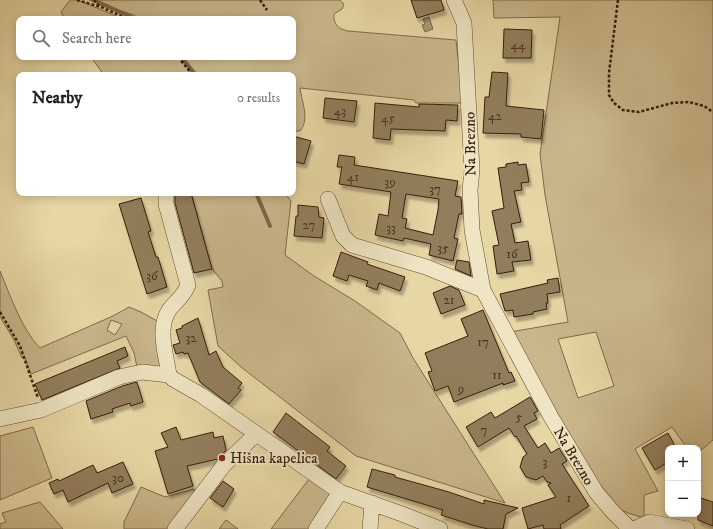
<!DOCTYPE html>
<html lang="en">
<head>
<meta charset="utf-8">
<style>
	body { margin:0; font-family:"IM FELL DW Pica",serif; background:#f6f6f6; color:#222 }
	.controls { position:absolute; right:12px; bottom:12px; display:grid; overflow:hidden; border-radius:8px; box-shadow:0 2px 10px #0003 }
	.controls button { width:36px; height:36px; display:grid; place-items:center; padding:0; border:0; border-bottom:1px solid #e0e0e0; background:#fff; color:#222; font:20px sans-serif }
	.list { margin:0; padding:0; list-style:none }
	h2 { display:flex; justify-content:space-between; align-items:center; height:52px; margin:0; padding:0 16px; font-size:17px }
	h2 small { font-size:13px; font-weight:400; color:#767676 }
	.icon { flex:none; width:22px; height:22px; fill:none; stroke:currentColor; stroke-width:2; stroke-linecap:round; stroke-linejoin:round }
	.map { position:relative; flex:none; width:713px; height:529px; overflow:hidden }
	.search { position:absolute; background:#fff; box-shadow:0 2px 10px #0003; left:16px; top:16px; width:280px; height:44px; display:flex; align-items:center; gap:10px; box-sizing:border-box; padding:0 14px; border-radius:8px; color:#767676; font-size:15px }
	.panel { position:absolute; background:#fff; box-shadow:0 2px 10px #0003; left:16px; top:72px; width:280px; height:124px; border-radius:8px }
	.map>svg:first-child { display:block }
</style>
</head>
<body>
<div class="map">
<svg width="713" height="529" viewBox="0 0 713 529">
	<defs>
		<filter id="shadow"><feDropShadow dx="2.5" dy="4.5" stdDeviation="1" flood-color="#0004"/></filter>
	</defs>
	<rect width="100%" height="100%" fill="#e7d7a5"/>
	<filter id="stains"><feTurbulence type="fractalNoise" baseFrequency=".005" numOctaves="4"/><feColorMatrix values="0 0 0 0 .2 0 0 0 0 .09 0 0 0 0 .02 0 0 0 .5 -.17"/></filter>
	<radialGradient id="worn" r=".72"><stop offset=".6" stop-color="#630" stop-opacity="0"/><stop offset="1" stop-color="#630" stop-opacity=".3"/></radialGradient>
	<path fill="#c9b78b" stroke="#806a4b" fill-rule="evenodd" d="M70 0H78L123 19H65L61 12Z
		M89 0H340L344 4 342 9 334 14C333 25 339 29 348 31L456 40 463 103H416L414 100 300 88C302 103 310 119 300 131H293V75H104L91 57H293V19H139L134 15Z
		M493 0H713V440L698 453V448H687L672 427 635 449 658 491 644 495V518L628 513 615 507 602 490 510 332 568 322 545 195 540 154 560 17 494 18ZM596 332 614 386 578 398 558 339Z
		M191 193H285L291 201 285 255 314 276 355 301 400 333 413 358 505 503 356 456 241 367 218 346 208 290 223 287 222 281 212 269Z
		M0 271C10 295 22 330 40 348L113 316 129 307 141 312 159 322 163 363 160 369 137 367 134 353 126 336 31 374 25 358H22L14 340 0 317ZM111 320 122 324 115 335 107 330Z
		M33 427 52 478 0 500V436Z
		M309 479 331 493 310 529H271Z
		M141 487 165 497 194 489V500L173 529H124V522Z
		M40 502 63 529H0V524L6 522 2 513Z
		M226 520 238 529H219Z"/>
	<path fill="#ab9871" stroke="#7c6748" d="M429 17 433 29 425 32 422 25 425 24 423 19Z"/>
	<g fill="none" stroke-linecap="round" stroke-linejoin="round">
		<path stroke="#7c6748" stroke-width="4" d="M93 0 136 19
			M181 57 196 75
			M256 193 270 226"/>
	</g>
	<path fill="#927e5b" stroke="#361d0b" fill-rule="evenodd" filter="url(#shadow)" d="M411 0H441L444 10 417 18Z
		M504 29 532 30 531 58H503Z
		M492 72 508 73 506 106 544 110 541 139 521 137V134L483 133 485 97H489Z
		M325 98 357 101 354 122 323 118Z
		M375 103 419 107V104L458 105 457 121 446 120 445 131 391 129 390 140 373 138Z
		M293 136 311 141 304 164 293 161Z
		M339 155 355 157 354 165 458 181 455 196 461 197 462 213V214H459L454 238 458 239 453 261 429 255 431 244 404 238 403 241 375 235 379 214 388 216 391 192 339 184 342 167H337ZM406 194 439 199 438 210 433 235 405 228 407 219 402 218Z
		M518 162V165L526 164 529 182 521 183 522 190 514 191 521 222 511 224 515 243 528 241 531 260 512 262 514 271 497 274 493 246 499 245 492 211 504 208 498 168 506 167V164Z
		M175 193H191L212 269 194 273 175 203Z
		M141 198 151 231 148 232 156 257H158L167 287 147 294 119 204Z
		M298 205 318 207 319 217 324 218 322 238 294 236 296 216H298Z
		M341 252 368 262 367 264 405 277 400 291 379 283 377 290 366 286 368 281 349 275 347 281 333 276Z
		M457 260 469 262 471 276 455 269Z
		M558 278 560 292 547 294 548 303H546L547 309 533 312V314L514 317 513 310 505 311 500 294 548 283 547 280Z
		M450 286 459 290 465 305 441 314 433 293Z
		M483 310 509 373 511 372 515 381 503 385V383L454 402 448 386 435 391 428 372 432 371 425 353 468 336 461 319Z
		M198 318 209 355 216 351 223 367 242 383 238 388 241 390 229 404 200 382 188 353 184 354 183 352 176 354 173 345 180 343 176 330 182 328V326Z
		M125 347 128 356 117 361 120 368 42 400 35 384Z
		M137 382 143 402 131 406 130 403 112 409 113 412 91 419 86 401 122 386Z
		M530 397 538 411 534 413 537 419 524 426 538 448 545 443 551 453 559 448 567 461 562 464 589 506 560 525 561 529H544L543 525 528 529 522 508 556 497 548 485 551 483 547 482 543 476 536 480 526 477 520 467 523 457 527 454 516 436 515 437 509 428 478 447 466 427 491 412 495 418Z
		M286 413 330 447 327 451 346 466 336 479 273 432Z
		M176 427 181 440 213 432 214 438 223 436 226 450 218 459 187 466 193 486 168 494 155 451 168 447 161 433Z
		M668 433 676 448H668V462L655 470 642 448Z
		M123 462 133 484 112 493 108 483 68 502 63 490 54 494 49 483 58 479 59 481 93 465 97 473Z
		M372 469 395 475V477L449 492 484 504V500L518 508 506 514 503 529H488L472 525 441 515 443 510 367 487Z
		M223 481 234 489 223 507 210 498Z
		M698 497 713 502V526L698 520Z"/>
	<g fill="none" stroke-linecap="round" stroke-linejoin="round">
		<defs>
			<path id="minor" d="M454 0 464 23 472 170 470 190 472 230 483 290 551 417 596 492 612 511 630 529
				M166 193V204L188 285C184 296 176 301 169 310 157 329 166 354 169 375L173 379 201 395 340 492 402 514 440 529
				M328 199 343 236 352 245 426 267 483 290
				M0 419 41 410 119 377 142 372 169 375
				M175 529 224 465 256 434
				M316 529 340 492
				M370 529 372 503
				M634 529 649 522 687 529"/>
		</defs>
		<use href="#minor" stroke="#624c32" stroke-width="16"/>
		<path stroke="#361d0b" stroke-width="2.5" stroke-dasharray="3 2" stroke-linecap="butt" d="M77 0 101 7 128 19
			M94 0 100 7
			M260 0 267 10
			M618 0 609 73V95L614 103 623 110 639 112 672 103 689 102 704 106 713 112
			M178 57 193 75
			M0 312 20 346 38 398"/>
		<use href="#minor" stroke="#efe5c4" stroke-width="15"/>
	</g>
	<circle fill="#8f2418" stroke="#efe5c4" stroke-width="1.5" cx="222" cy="458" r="4"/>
	<g text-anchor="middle" stroke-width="3.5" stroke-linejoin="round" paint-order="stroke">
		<g font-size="13" fill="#4d351f">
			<text x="518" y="49">44</text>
			<text x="340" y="115">43</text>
			<text x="495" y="120">42</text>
			<text x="388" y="122">45</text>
			<text x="353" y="181">41</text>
			<text x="390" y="186">39</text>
			<text x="435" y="193">37</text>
			<text x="309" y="229">27</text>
			<text x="391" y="232">33</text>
			<text x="443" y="252">35</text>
			<text x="512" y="258">16</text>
			<text x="152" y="280">36</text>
			<text x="449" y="304">21</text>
			<text x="191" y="342">32</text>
			<text x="483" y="346">17</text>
			<text x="497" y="379">11</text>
			<text x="461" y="393">9</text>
			<text x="519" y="421">5</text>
			<text x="484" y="434">7</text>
			<text x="545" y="466">3</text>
			<text x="118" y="482">30</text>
			<text x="569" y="502">1</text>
		</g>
		<g font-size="15" fill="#361d0b" stroke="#efe5c4">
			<text transform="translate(470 144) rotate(-91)" y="5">Na Brezno</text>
			<text transform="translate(574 456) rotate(59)" y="5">Na Brezno</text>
		</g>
		<g font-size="15" fill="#361d0b" stroke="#efe5c4" text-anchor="start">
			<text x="230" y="463">Hišna kapelica</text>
		</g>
	</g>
	<rect width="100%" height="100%" filter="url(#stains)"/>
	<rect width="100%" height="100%" fill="url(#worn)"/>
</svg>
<div class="controls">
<button>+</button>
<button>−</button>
</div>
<div class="search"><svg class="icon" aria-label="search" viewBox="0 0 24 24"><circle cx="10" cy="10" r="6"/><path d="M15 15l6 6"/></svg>Search here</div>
<section class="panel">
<h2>Nearby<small>0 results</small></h2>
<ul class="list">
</ul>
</section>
</div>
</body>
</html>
